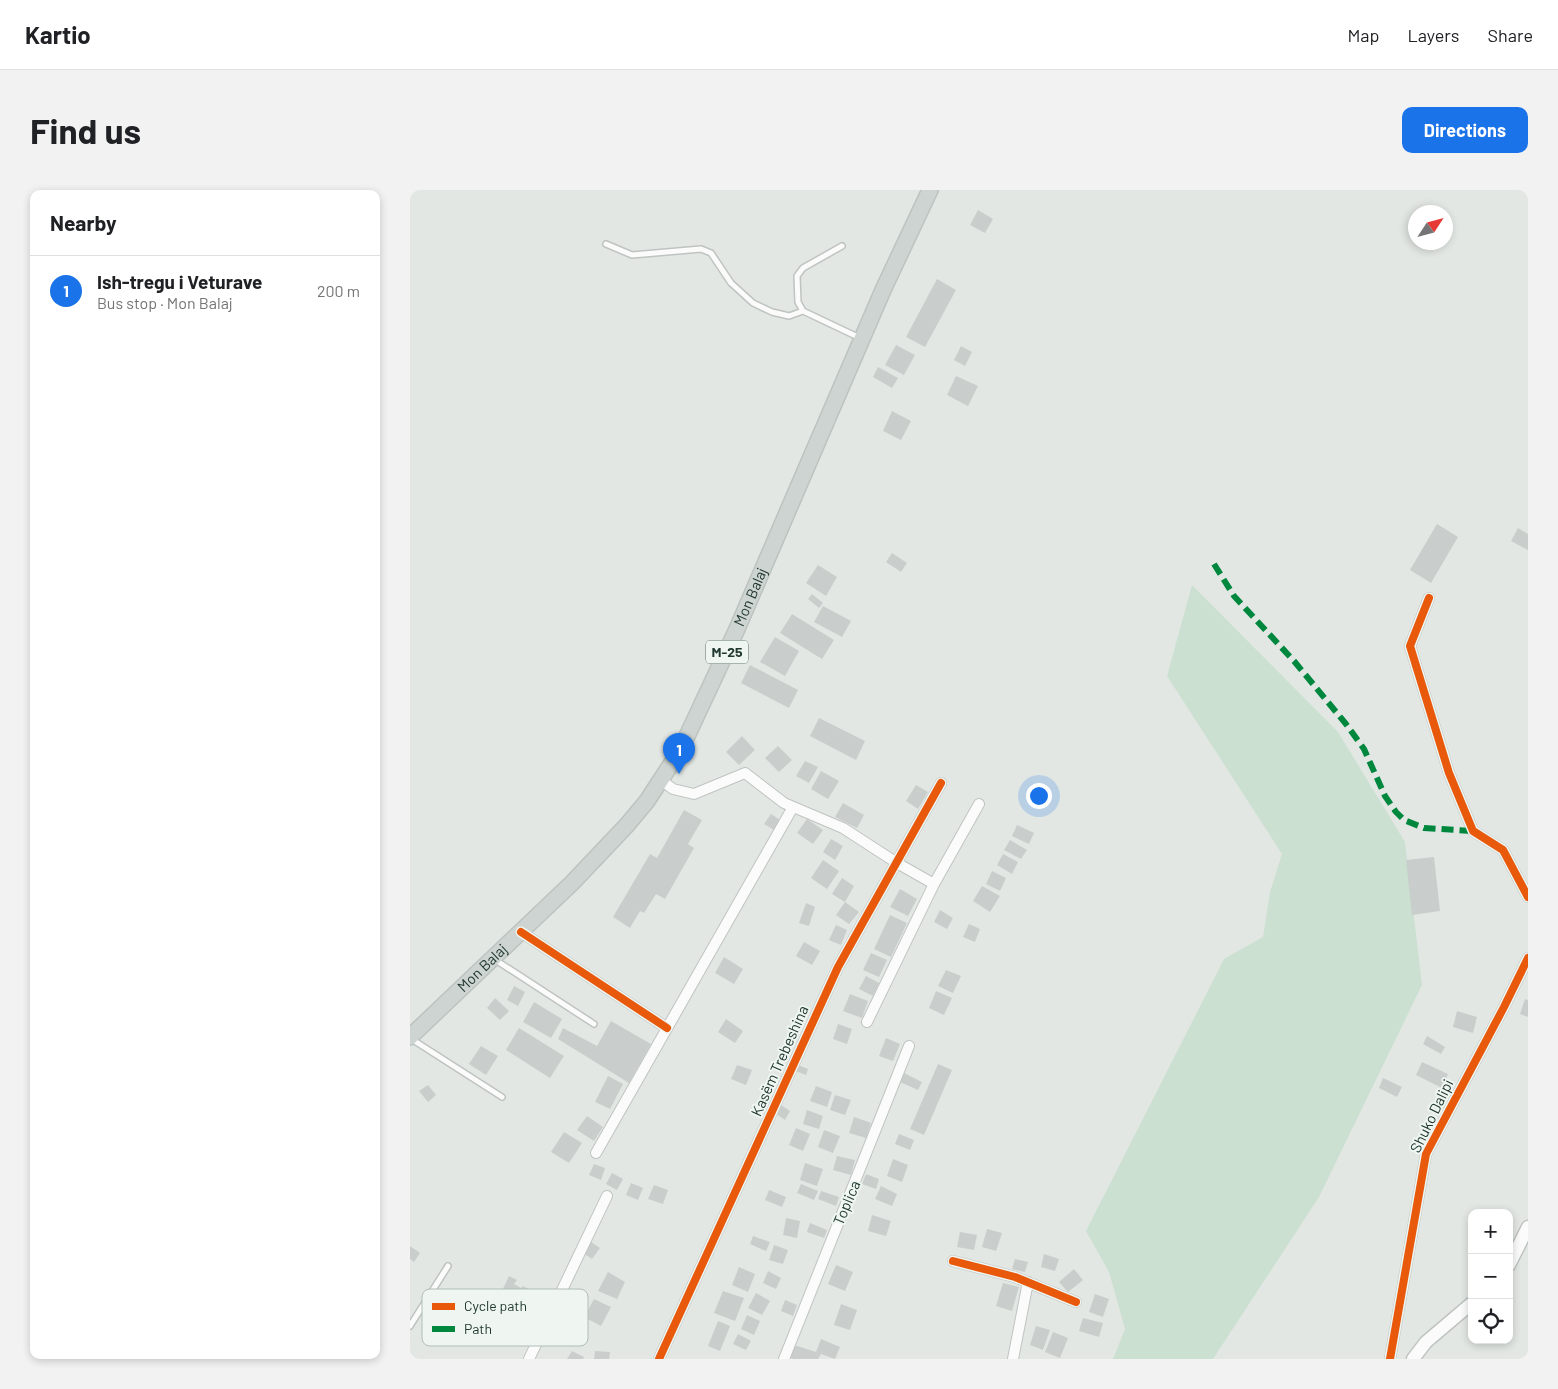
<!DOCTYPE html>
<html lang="en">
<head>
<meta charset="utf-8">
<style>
	body { margin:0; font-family:Barlow,sans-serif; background:#f2f2f2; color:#202124 }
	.controls { position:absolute; right:15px; bottom:15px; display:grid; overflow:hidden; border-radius:10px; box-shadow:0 2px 8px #0003 }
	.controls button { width:45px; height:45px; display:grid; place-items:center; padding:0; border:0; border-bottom:1px solid #e0e0e0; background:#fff; color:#202124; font:25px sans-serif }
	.compass { position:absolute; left:998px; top:15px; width:45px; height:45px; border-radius:50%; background:#fff; box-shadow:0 2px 8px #0003; rotate:54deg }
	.you { position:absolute; left:628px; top:605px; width:18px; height:18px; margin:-12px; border:4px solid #fff; border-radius:50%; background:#1a73e8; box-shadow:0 0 0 8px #1a73e833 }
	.badge { display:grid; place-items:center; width:32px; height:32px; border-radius:50%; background:#1a73e8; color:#fff; font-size:16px; font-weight:700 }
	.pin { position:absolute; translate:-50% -41px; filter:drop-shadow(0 1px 2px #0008) }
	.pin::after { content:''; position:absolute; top:26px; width:18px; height:15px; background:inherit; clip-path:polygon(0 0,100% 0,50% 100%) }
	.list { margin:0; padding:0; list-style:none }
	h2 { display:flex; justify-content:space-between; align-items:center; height:65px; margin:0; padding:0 20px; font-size:21px }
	h2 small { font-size:16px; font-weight:400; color:#757577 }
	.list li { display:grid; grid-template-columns:32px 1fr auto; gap:15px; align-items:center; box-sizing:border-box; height:70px; padding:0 20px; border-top:1px solid #e0e0e0 }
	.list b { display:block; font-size:19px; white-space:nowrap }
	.list p { margin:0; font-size:16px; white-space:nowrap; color:#757577 }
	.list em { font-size:16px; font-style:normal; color:#757577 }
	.icon { flex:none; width:28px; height:28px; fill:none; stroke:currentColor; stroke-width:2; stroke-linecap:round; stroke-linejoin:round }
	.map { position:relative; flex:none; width:1118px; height:1169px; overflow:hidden; border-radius:10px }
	header { display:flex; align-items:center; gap:30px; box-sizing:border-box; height:70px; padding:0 25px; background:#fff; border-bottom:1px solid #e0e0e0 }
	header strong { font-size:24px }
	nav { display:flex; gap:28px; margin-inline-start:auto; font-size:18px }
	.intro { display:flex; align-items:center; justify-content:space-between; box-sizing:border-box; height:120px; padding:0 30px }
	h1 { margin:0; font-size:35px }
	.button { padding:12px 22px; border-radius:10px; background:#1a73e8; color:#fff; font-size:18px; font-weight:700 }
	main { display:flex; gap:30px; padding:0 30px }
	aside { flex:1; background:#fff; border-radius:10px; box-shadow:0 2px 8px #0003 }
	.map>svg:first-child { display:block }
</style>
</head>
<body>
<header>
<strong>Kartio</strong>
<nav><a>Map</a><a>Layers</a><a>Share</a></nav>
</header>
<div class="intro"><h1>Find us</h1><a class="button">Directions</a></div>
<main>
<aside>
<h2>Nearby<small></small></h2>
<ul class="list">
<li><span class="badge">1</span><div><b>Ish-tregu i Veturave</b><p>Bus stop · Mon Balaj</p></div><em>200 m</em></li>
</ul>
</aside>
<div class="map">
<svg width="1118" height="1169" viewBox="0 0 1118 1169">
	<rect width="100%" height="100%" fill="#e2e7e4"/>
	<path fill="#cbe0d0" d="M782 395 928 542 995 652 1012 795 909 1007 803 1169H703L715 1139 699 1082 676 1041 814 769 853 747 860 702 872 664 757 486Z"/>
	<path fill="#c9cecc" d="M568 20 583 29 575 43 560 35Z
		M527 89 546 100 515 157 496 147Z
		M486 155 505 165 494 185 475 175Z
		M551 156 562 162 555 176 544 170Z
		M468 177 488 188 482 198 463 187Z
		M546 186 568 196 558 216 537 205Z
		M482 221 501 231 491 250 473 241Z
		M1027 334 1048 347 1021 393 1000 380Z
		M1108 338 1118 344V360L1101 351Z
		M482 363 497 373 491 382 476 372Z
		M408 375 427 387 416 406 396 393Z
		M402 404 413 413 409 418 398 409Z
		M413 416 441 431 432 447 404 432Z
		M382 424 424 450 412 469 370 443Z
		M365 447 389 461 375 486 350 472Z
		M340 475 388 500 379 518 331 493Z
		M409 528 455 551 446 570 400 546Z
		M332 546 345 560 329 575 316 562Z
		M368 556 382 570 369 582 355 568Z
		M395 571 408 577 399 593 386 586Z
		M411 581 429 591 418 609 401 599Z
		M506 595 518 602 508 619 496 611Z
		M433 613 454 625 447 638 425 627Z
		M274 620 292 630 278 654 284 658 255 709 246 704 234 723 230 721 220 738 203 727 240 664 247 668Z
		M361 624 370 630 364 640 354 634Z
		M397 629 413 640 403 654 387 643Z
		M607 635 624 643 619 654 602 646Z
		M421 649 433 656 425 670 413 662Z
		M600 650 617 660 611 669 594 660Z
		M593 664 608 672 602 684 587 675Z
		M1024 667 1030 721 1002 725 996 670Z
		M413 670 429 681 417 699 401 688Z
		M582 681 596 688 590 701 576 694Z
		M432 688 444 696 435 712 422 704Z
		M572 696 590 706 580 722 563 711Z
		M490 699 507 709 498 726 480 717Z
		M435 712 449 722 439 734 426 725Z
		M396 713 405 717 399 736 389 733Z
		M530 720 543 728 537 739 524 732Z
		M480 725 497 733 481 767 464 759Z
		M559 734 570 739 565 752 553 747Z
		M426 735 437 740 431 755 419 750Z
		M394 752 410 761 402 775 386 766Z
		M461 763 477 770 469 787 453 780Z
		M314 767 333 779 324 794 305 783Z
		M536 780 551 786 543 803 528 796Z
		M456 786 469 793 463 806 449 799Z
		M104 796 115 802 108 816 97 810Z
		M526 801 542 808 534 825 519 818Z
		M440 804 458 811 452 828 433 821Z
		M85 808 99 821 90 830 77 818Z
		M1115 809 1118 810V827L1110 824Z
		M124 812 152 829 141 848 113 832Z
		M1047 821 1067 827 1063 843 1043 837Z
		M316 829 333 841 325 853 308 842Z
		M201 831 241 854 219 893 148 849 153 838 187 856Z
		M428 834 442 839 437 854 423 849Z
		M109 838 154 866 140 888 96 860Z
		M1017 846 1035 857 1031 864 1013 854Z
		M476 848 490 854 483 871 469 866Z
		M71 856 88 866 76 885 59 874Z
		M1012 872 1038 884 1032 898 1006 885Z
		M528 874 542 880 514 945 500 939Z
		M327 875 342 880 336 895 321 889Z
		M388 875 398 879 396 885 386 881Z
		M494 883 512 892 508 900 490 892Z
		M198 886 213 894 200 919 185 912Z
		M973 888 992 897 987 907 969 898Z
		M18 895 26 905 18 912 9 901Z
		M406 896 422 902 417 917 400 911Z
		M425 905 441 910 435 925 420 920Z
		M371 915 380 921 375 930 366 924Z
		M397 920 413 926 409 939 393 934Z
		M177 926 193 937 184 951 167 940Z
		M444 927 461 933 456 948 439 943Z
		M386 938 400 944 393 961 379 955Z
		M414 940 430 946 423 963 408 957Z
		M154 942 172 953 159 973 141 962Z
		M489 944 504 950 500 960 485 954Z
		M427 966 445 970 441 985 423 980Z
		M483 969 498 975 492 992 477 986Z
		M395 973 413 979 407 996 390 990Z
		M184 974 195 978 191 990 179 985Z
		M202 983 213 989 207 1000 196 994Z
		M456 984 469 989 466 999 452 994Z
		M221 993 233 998 228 1010 216 1005Z
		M391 994 408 1001 404 1010 387 1003Z
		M244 995 258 1000 253 1014 238 1009Z
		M471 996 487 1004 482 1016 465 1009Z
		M359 1000 376 1007 372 1017 355 1010Z
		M411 1001 429 1007 426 1016 408 1009Z
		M462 1025 481 1031 476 1046 458 1041Z
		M376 1028 390 1031 387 1048 373 1045Z
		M400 1033 417 1040 414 1048 397 1042Z
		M577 1039 592 1043 586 1061 572 1057Z
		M550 1042 567 1045 564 1060 547 1057Z
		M343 1046 360 1052 356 1061 340 1054Z
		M181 1052 190 1058 182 1069 173 1063Z
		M364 1055 378 1060 373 1074 359 1070Z
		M0 1056 10 1063 4 1072 0 1069Z
		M634 1064 649 1069 645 1081 631 1077Z
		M605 1069 618 1072 615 1082 602 1079Z
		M426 1075 443 1082 435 1101 418 1094Z
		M329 1077 345 1084 338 1102 322 1095Z
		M664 1079 673 1090 658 1102 649 1092Z
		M358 1081 371 1088 366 1099 353 1093Z
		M198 1082 215 1092 207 1109 188 1101Z
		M99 1086 107 1090 104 1094 111 1098 113 1096 122 1101 111 1119 95 1112 97 1108 90 1105Z
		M593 1093 609 1097 602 1121 586 1116Z
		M313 1101 334 1108 325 1131 304 1123Z
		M346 1103 360 1111 352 1125 338 1118Z
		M685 1104 699 1109 693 1127 679 1122Z
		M184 1109 201 1117 191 1136 174 1127Z
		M375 1110 387 1115 383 1126 371 1121Z
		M431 1114 447 1120 440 1140 424 1135Z
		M337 1125 350 1131 344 1145 331 1139Z
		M673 1128 693 1133 689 1147 669 1141Z
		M308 1131 320 1136 310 1161 298 1156Z
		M626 1136 640 1140 633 1160 620 1155Z
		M643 1142 658 1148 650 1168 635 1162Z
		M328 1144 341 1151 336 1160 323 1154Z
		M411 1149 430 1157 425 1169 411 1164 408 1169H383L379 1167 384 1155 406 1162Z
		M162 1161 174 1167 173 1169H157Z
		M185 1161 200 1162 199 1169H184Z"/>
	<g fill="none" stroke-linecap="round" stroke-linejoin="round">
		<defs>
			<path id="service" d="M196 54 222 65 291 59 301 63 321 93 343 113 362 122 379 126 393 121
				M432 56 393 78 387 86 388 112 393 121 450 148
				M84 769 184 834
				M0 848 92 907
				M0 1136 38 1076"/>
			<path id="minor" d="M1019 408 1000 456 1039 583 1063 641 1093 660 1118 707
				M251 590 263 599 284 604 335 583 374 613 433 638 487 673 524 694
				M111 742 257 838
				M457 832 524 694 569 614
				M186 963 383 617
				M543 1071 605 1087 666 1112
				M119 1169 197 1006
				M249 1169 428 777 531 593
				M374 1169 499 856
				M603 1169 618 1092
				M980 1169 1016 964 1094 817 1118 768"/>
			<path id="tertiary" d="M1099 1075 1118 1037
				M1003 1169 1016 1152 1062 1113"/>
			<g id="primary">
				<path id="s1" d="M0 847 162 693 217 635 237 611 271 559 327 439 473 100 520 0"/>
			</g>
		</defs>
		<use href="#service" stroke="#bfc4c1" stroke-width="8"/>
		<use href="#minor" stroke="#bfc4c1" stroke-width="12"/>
		<use href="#tertiary" stroke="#bfc4c1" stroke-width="15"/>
		<use href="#primary" stroke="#bcc3c0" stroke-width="18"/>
		<use href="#service" stroke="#fbfbfb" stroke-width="5"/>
		<use href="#minor" stroke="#fbfbfb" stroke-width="10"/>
		<use href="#tertiary" stroke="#fbfbfb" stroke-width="12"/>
		<use href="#primary" stroke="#cdd4d1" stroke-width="15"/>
		<path stroke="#00873e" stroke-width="6" stroke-dasharray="12 6" stroke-linecap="butt" d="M804 374 824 406 884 471 936 534 954 559 975 606 986 622 994 630 1014 638 1063 641"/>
		<defs>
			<path id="cycleway" d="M1019 408 1000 456 1039 583 1063 641 1093 660 1118 707
				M111 742 257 838
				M543 1071 605 1087 666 1112
				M249 1169 428 777 531 593
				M980 1169 1016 964 1094 817 1118 768"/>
		</defs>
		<use href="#cycleway" stroke="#eff6f2" stroke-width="11"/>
		<use href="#cycleway" stroke="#e8590c" stroke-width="8"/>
	</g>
	<g text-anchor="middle" stroke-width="4" stroke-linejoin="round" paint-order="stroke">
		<rect fill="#eff6f2" stroke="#5f716a" stroke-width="1" x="296" y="450.5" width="42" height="23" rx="4"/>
		<g font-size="14" font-weight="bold" fill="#213830">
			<text x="317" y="467">M-25</text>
		</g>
		<g font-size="15" fill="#213830" stroke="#eff6f2">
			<text dy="5" stroke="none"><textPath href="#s1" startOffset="564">Mon Balaj</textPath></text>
			<text dy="5" stroke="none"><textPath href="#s1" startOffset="100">Mon Balaj</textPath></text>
			<text transform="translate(370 871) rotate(-66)" y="5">Kasëm Trebeshina</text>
			<text transform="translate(1022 926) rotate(-64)" y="5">Shuko Dalipi</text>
			<text transform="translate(437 1013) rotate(-67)" y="5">Toplica</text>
		</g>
	</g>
	<rect x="12" y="1099" width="166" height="57" rx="8" fill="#eff6f2" stroke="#b1bdb8" stroke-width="1"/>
	<rect x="22" y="1113" width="23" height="7" fill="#e8590c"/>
	<rect x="22" y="1136" width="23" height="6" fill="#00873e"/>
	<g font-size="14" fill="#213830">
		<text x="54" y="1121">Cycle path</text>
		<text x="54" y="1144">Path</text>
	</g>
</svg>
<div class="controls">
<button>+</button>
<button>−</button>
<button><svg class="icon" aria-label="locate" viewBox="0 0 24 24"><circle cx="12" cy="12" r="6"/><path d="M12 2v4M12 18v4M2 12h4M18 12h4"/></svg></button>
</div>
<svg class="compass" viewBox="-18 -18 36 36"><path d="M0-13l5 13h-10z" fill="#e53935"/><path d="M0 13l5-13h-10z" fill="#757577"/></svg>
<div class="you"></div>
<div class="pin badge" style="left:269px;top:584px">1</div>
</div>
</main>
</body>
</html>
